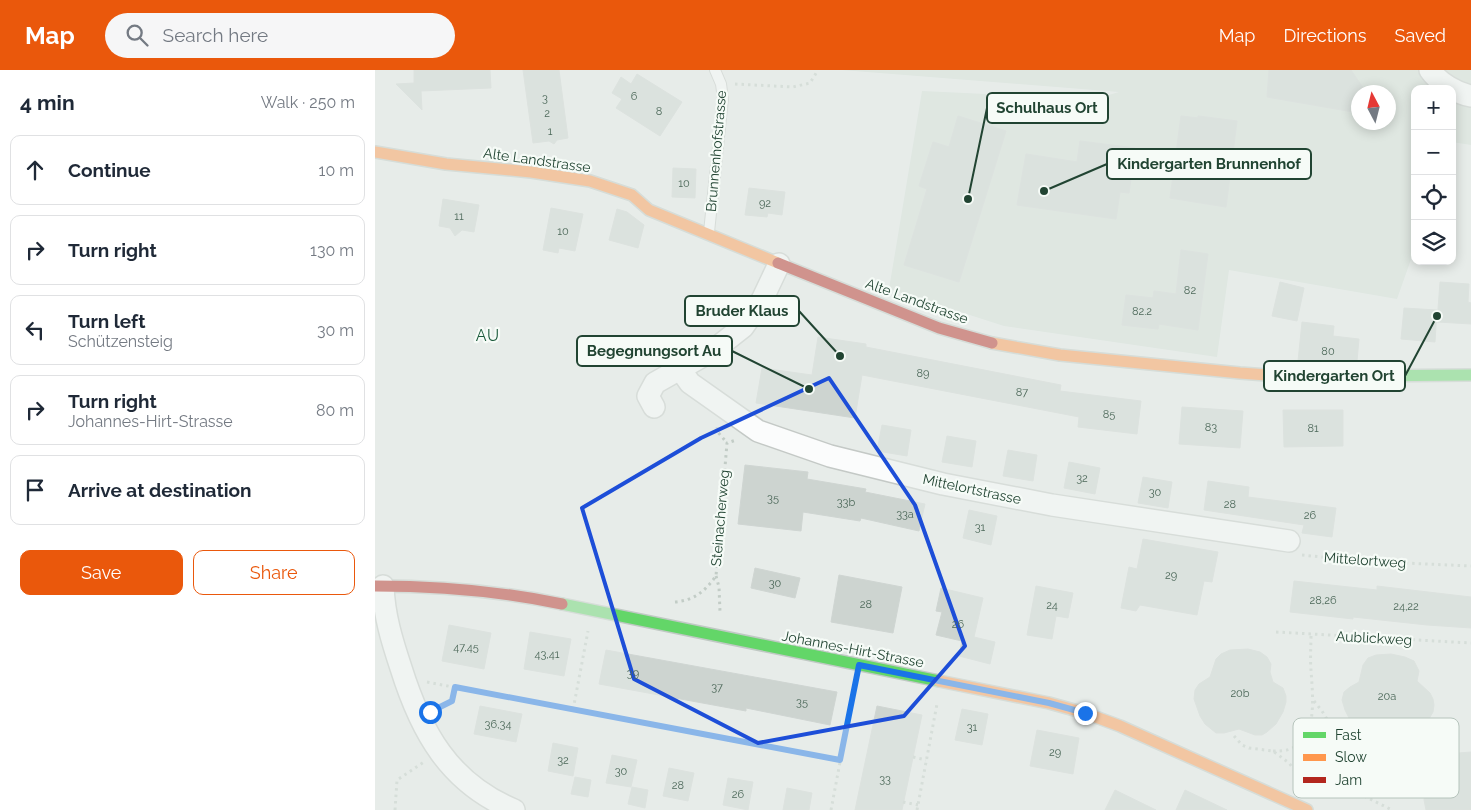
<!DOCTYPE html>
<html lang="en">
<head>
<meta charset="utf-8">
<style>
	body { margin:0; font-family:Raleway,sans-serif; background:#f6f6f7; color:#1f2937 }
	.controls { position:absolute; right:15px; top:15px; display:grid; overflow:hidden; border-radius:10px; box-shadow:0 2px 12px #0003 }
	.controls button { width:45px; height:45px; display:grid; place-items:center; padding:0; border:0; border-bottom:1px solid #e0e1e3; background:#fff; color:#1f2937; font:25px sans-serif }
	.compass { position:absolute; left:976px; top:15px; width:45px; height:45px; border-radius:50%; background:#fff; box-shadow:0 2px 12px #0003; rotate:353deg }
	.stop { position:absolute; width:15px; height:15px; margin:-11px; border:4px solid #1a73e8; border-radius:50%; background:#fff }
	.stop.end { background:#1a73e8; border-color:#fff; box-shadow:0 1px 5px #0008 }
	.list { margin:0; padding:0; list-style:none }
	h2 { display:flex; justify-content:space-between; align-items:center; height:65px; margin:0; padding:0 20px; font-size:21px }
	h2 small { font-size:16px; font-weight:400; color:#747a83 }
	.list li { display:grid; grid-template-columns:32px 1fr auto; gap:15px; align-items:center; box-sizing:border-box; height:70px; margin:0 10px 10px; padding:0 10px; border:1px solid #e0e1e3; border-radius:10px }
	.list b { display:block; font-size:19px; white-space:nowrap }
	.list p { margin:0; font-size:16px; white-space:nowrap; color:#747a83 }
	.list em { font-size:16px; font-style:normal; color:#747a83 }
	.actions { display:flex; gap:10px; padding:15px 20px }
	.actions a { flex:1; padding:11px 0; border:1px solid #ea580c; border-radius:10px; text-align:center; font-size:18px; color:#ea580c }
	.actions .main { background:#ea580c; color:#fff }
	.icon { flex:none; width:28px; height:28px; fill:none; stroke:currentColor; stroke-width:2; stroke-linecap:round; stroke-linejoin:round }
	.map { position:relative; flex:none; width:1096px; height:740px; overflow:hidden }
	header { display:flex; align-items:center; gap:30px; box-sizing:border-box; height:70px; padding:0 25px; background:#ea580c; color:#fff }
	header strong { font-size:24px }
	nav { display:flex; gap:28px; margin-inline-start:auto; font-size:18px }
	.search { width:350px; height:45px; background:#f6f6f7; display:flex; align-items:center; gap:12px; box-sizing:border-box; padding:0 18px; border-radius:28px; color:#747a83; font-size:19px }
	main { display:flex }
	aside { flex:1; background:#fff }
	.map>svg:first-child { display:block }
</style>
</head>
<body>
<header>
<strong>Map</strong>
<div class="search"><svg class="icon" aria-label="search" viewBox="0 0 24 24"><circle cx="10" cy="10" r="6"/><path d="M15 15l6 6"/></svg>Search here</div>
<nav><a>Map</a><a>Directions</a><a>Saved</a></nav>
</header>
<main>
<aside>
<h2>4 min<small>Walk · 250 m</small></h2>
<ul class="list">
<li><svg class="icon" aria-label="ahead" viewBox="0 0 24 24"><path d="M12 20V5M6 11l6-6 6 6"/></svg><div><b>Continue</b></div><em>10 m</em></li>
<li><svg class="icon" aria-label="right" viewBox="0 0 24 24"><path d="M7 20v-9h11M14 6l5 5-5 5"/></svg><div><b>Turn right</b></div><em>130 m</em></li>
<li><svg class="icon" aria-label="left" viewBox="0 0 24 24"><path d="M17 20v-9H6M10 6l-5 5 5 5"/></svg><div><b>Turn left</b><p>Schützensteig</p></div><em>30 m</em></li>
<li><svg class="icon" aria-label="right" viewBox="0 0 24 24"><path d="M7 20v-9h11M14 6l5 5-5 5"/></svg><div><b>Turn right</b><p>Johannes-Hirt-Strasse</p></div><em>80 m</em></li>
<li><svg class="icon" aria-label="arrive" viewBox="0 0 24 24"><path d="M6 21V4h12l-3 4 3 4H6"/></svg><div><b>Arrive at destination</b></div></li>
</ul>
<div class="actions"><a class="main">Save</a><a>Share</a></div>
</aside>
<div class="map">
<svg width="1096" height="740" viewBox="0 0 1096 740">
	<rect width="100%" height="100%" fill="#e7ece9"/>
	<path fill="#d4dfd8" fill-rule="evenodd" d="M467 0H1096V75L1077 72V19H1040V178L1022 229 854 200 842 287 629 256 514 219 547 21 720 29 744 22ZM984 22H1014V52H984Z"/>
	<path fill="#cdd4d0" stroke="#cfd5d2" d="M39 0H115L116 18 46 21 47 40 21 14 39 13Z
		M148 0H184L193 68 182 70 179 74 174 71 158 73Z
		M894 0H976L991 22H984V43L892 27Z
		M262 4 307 32 285 66 241 38 247 29 237 23 246 7 256 14Z
		M583 46 631 61 584 212 529 195 552 119 544 116 558 72 574 77Z
		M806 46 823 48V46L862 51 851 137 795 128Z
		M705 71 760 78 754 123 745 122 741 149 642 135 651 84 702 92Z
		M298 98 321 99 320 128 297 127Z
		M374 118 410 122 407 145 393 143 392 147 370 145Z
		M68 129 104 135 99 162 87 160 80 166 75 158 64 156Z
		M176 138 208 144 200 181 184 178 183 183 168 180Z
		M242 139 252 142 269 155 263 178 234 170Z
		M806 180 833 184 823 260 784 254 783 259 747 255 751 225 778 228 779 221 801 224Z
		M905 212 929 218 922 251 897 246Z
		M1065 212 1094 214 1093 232 1096 233V254L1062 252Z
		M1029 238 1062 240 1060 272 1026 269Z
		M927 252 959 256 958 266 984 269 982 291H923Z
		M443 267 491 274V277L686 315 685 321 766 331 762 364 703 357 704 347 487 305 480 348 381 333 387 298 437 305Z
		M807 337 868 341 865 378 804 374Z
		M908 340H968V376L909 377Z
		M507 355 536 360 532 386 502 381Z
		M572 366 601 371 597 397 567 392Z
		M633 380 662 385 658 411 628 406Z
		M694 392 725 398 720 424 689 418Z
		M370 395 433 402 432 409 491 419 490 422 550 434 544 461 486 448 485 451 428 442 426 461 363 454Z
		M768 407 797 412 793 438 763 433Z
		M833 411 874 417 873 427 961 438 957 467 927 463 929 455 829 440Z
		M594 440 622 446 616 475 588 468Z
		M768 469 843 482 837 512 829 511 822 545 765 535 761 541 746 538 754 497 762 499Z
		M380 498 425 508 420 528 376 518Z
		M464 505 527 517 518 563 456 552Z
		M919 511 1002 520V516L1096 527V558L1052 555 978 547V549L915 542Z
		M661 516 698 523 693 548 681 546 677 569 652 565Z
		M566 518 608 528 599 567 620 572 615 594 584 586 587 571 561 565 567 542 561 541Z
		M74 555 116 563 109 599 67 591Z
		M155 562 196 569 189 606 149 599Z
		M873 579 885 582 892 587 896 594 895 602 898 612 908 618 911 626V632L908 642 901 654 892 662 887 665H880L864 659 849 663H841L830 654 825 646 819 629 820 620 824 614 835 607 841 589 846 584 855 580Z
		M231 580 462 622 455 655 371 638V641L224 614Z
		M1016 584 1030 587 1039 591 1044 601 1042 611 1055 623 1058 629 1059 635 1058 642 1051 654 1044 664 1037 669 1030 670 1011 664 991 668 981 662 970 640 967 630 969 622 975 617 984 612 988 595 993 588 1001 585Z
		M105 636 147 644 141 672 99 664Z
		M502 636 547 645 527 740H480Z
		M587 639 613 644 607 675 580 670Z
		M662 660 704 668 698 704 655 696Z
		M178 673 203 678 198 706 173 701Z
		M1096 682V740H1051L1049 730 1050 721 1062 712 1067 705 1070 690 1074 686 1083 683Z
		M237 685 262 690 256 717 231 713Z
		M294 698 319 703 313 731 288 726Z
		M200 707 216 710 213 727 196 724Z
		M353 708 378 712 373 740 348 735Z
		M257 717 273 720 270 738 253 734Z
		M412 718 437 723 434 740H408Z
		M740 720 781 740H730Z
		M810 720 852 740H801Z"/>
	<g fill="none" stroke-linecap="round" stroke-linejoin="round">
		<defs>
			<path id="lane" d="M334 162 348 29 346 14 340 0"/>
			<path id="street" d="M1055 0C1064 13 1081 23 1096 26
				M305 299 315 313 383 361 455 386 568 414 677 435 914 471
				M279 337 273 326 280 313 340 279 368 257 387 230 404 194
				M8 516C9 545 17 571 26 598 46 662 74 713 139 740"/>
			<path id="fast" d="M982 306 1096 305
				M187 534 564 611"/>
			<path id="slow" d="M0 82 71 94 156 102 215 111 257 125 274 140 403 193
				M617 273 685 285 865 303 919 307 982 306
				M564 611 674 633 710 643 745 656 932 740"/>
			<path id="jam" d="M403 193 564 258 617 273
				M0 516C63 516 125 521 187 534"/>
		</defs>
		<use href="#lane" stroke="#c4c9c6" stroke-width="12"/>
		<use href="#street" stroke="#c4c9c6" stroke-width="24"/>
		<use href="#fast" stroke="#c0c9c4" stroke-width="14"/>
		<use href="#slow" stroke="#c0c9c4" stroke-width="14"/>
		<use href="#jam" stroke="#c0c9c4" stroke-width="14"/>
		<path stroke="#c2ccc6" stroke-width="3" stroke-dasharray="2.5 4" stroke-linecap="butt" d="M360 14 418 17 435 13 443 0
			M342 357V361L352 373
			M927 485 985 491 1096 496
			M341 506 344 517 345 542
			M300 532C320 530 330 521 341 506L352 373 361 370
			M901 562 1096 573
			M52 612 198 640 213 561
			M939 631 947 641 955 654 954 678 960 706 967 715 1017 740
			M62 638 77 631 80 617
			M198 640 465 691
			M859 666 867 675 874 678 898 681 914 693 928 711
			M898 681C945 684 938 631 936 600 935 588 936 577 936 565
			M538 687 551 690
			M988 726 989 701 993 691 1001 681 1005 665
			M528 732 543 735
			M20 740 22 710 49 692
			M456 740 479 618
			M542 740 562 634"/>
		<use href="#lane" stroke="#fbfcfc" stroke-width="10"/>
		<use href="#street" stroke="#fbfcfc" stroke-width="21"/>
		<use href="#fast" stroke="#63d668" stroke-width="11"/>
		<use href="#slow" stroke="#ff974d" stroke-width="11"/>
		<use href="#jam" stroke="#b3261e" stroke-width="11"/>
	</g>
	<g fill="none" stroke-linecap="round" stroke-linejoin="round">
		<path stroke="#1a73e8" stroke-width="6" d="M55 642 77 631 80 617 465 690 484 595 674 633 710 643"/>
	</g>
	<path d="M0 0H1096V740H0ZM454 308 540 435 590 576 529 646 383 673 259 609 207 438 326 368Z" fill="#e7ece9" fill-opacity=".55" fill-rule="evenodd"/>
	<path fill="none" stroke="#1d4ed8" stroke-width="4" stroke-linejoin="round" d="M454 308 540 435 590 576 529 646 383 673 259 609 207 438 326 368Z"/>
	<g text-anchor="middle" stroke-width="4.5" stroke-linejoin="round" paint-order="stroke">
		<g font-size="11" fill="#4d695a">
			<text x="259" y="30">6</text>
			<text x="170" y="32">3</text>
			<text x="284" y="45">8</text>
			<text x="172" y="47">2</text>
			<text x="175" y="65">1</text>
			<text x="309" y="117">10</text>
			<text x="390" y="137">92</text>
			<text x="84" y="150">11</text>
			<text x="188" y="165">10</text>
			<text x="815" y="224">82</text>
			<text x="767" y="245">82.2</text>
			<text x="953" y="285">80</text>
			<text x="548" y="307">89</text>
			<text x="647" y="326">87</text>
			<text x="734" y="348">85</text>
			<text x="836" y="361">83</text>
			<text x="938" y="362">81</text>
			<text x="707" y="412">32</text>
			<text x="780" y="426">30</text>
			<text x="398" y="432">35</text>
			<text x="471" y="436">33b</text>
			<text x="855" y="438">28</text>
			<text x="530" y="448">33a</text>
			<text x="935" y="449">26</text>
			<text x="605" y="461">31</text>
			<text x="796" y="509">29</text>
			<text x="400" y="517">30</text>
			<text x="948" y="534">28,26</text>
			<text x="491" y="538">28</text>
			<text x="677" y="539">24</text>
			<text x="1031" y="540">24,22</text>
			<text x="583" y="558">26</text>
			<text x="91" y="581">47,45</text>
			<text x="172" y="588">43,41</text>
			<text x="258" y="607">39</text>
			<text x="342" y="621">37</text>
			<text x="865" y="627">20b</text>
			<text x="1012" y="630">20a</text>
			<text x="427" y="636">35</text>
			<text x="123" y="658">36,34</text>
			<text x="597" y="661">31</text>
			<text x="680" y="686">29</text>
			<text x="188" y="694">32</text>
			<text x="246" y="705">30</text>
			<text x="510" y="713">33</text>
			<text x="303" y="719">28</text>
			<text x="363" y="728">26</text>
		</g>
		<g font-size="14" fill="#214432" stroke="#f6fbf7">
			<text transform="translate(341 81) rotate(-85)" y="5">Brunnenhofstrasse</text>
			<text transform="translate(162 90) rotate(8)" y="5">Alte Landstrasse</text>
			<text transform="translate(542 231) rotate(20)" y="5">Alte Landstrasse</text>
			<text transform="translate(597 419) rotate(12)" y="5">Mittelortstrasse</text>
			<text transform="translate(345 448) rotate(-85)" y="5">Steinacherweg</text>
			<text transform="translate(990 490) rotate(4)" y="5">Mittelortweg</text>
			<text transform="translate(999 568) rotate(3)" y="5">Aublickweg</text>
			<text transform="translate(478 579) rotate(11)" y="5">Johannes-Hirt-Strasse</text>
		</g>
		<g font-size="16" letter-spacing="1" fill="#1a593a" stroke="#f6fbf7">
			<text x="113" y="271">AU</text>
		</g>
	</g>
	<rect x="918" y="648" width="166" height="80" rx="8" fill="#f6fbf7" stroke="#b6c4bc" stroke-width="1"/>
	<rect x="928" y="662" width="23" height="6" fill="#63d668"/>
	<rect x="928" y="684" width="23" height="7" fill="#ff974d"/>
	<rect x="928" y="707" width="23" height="6" fill="#b3261e"/>
	<g font-size="14" fill="#214432">
		<text x="960" y="670">Fast</text>
		<text x="960" y="692">Slow</text>
		<text x="960" y="715">Jam</text>
	</g>
	<path fill="none" stroke="#214432" stroke-width="2" d="M593 129L612 38M669 121L732 94M465 286L424 241M434 319L357 281M1062 246L1030 306"/>
	<g fill="#214432" stroke="#f6fbf7" stroke-width="2">
		<circle cx="593" cy="129" r="5"/>
		<circle cx="669" cy="121" r="5"/>
		<circle cx="465" cy="286" r="5"/>
		<circle cx="434" cy="319" r="5"/>
		<circle cx="1062" cy="246" r="5"/>
	</g>
	<g fill="#f6fbf7" stroke="#214432" stroke-width="2">
		<rect x="612" y="23" width="121" height="30" rx="5"/>
		<rect x="732" y="79" width="204" height="30" rx="5"/>
		<rect x="310" y="226" width="114" height="30" rx="5"/>
		<rect x="202" y="266" width="155" height="30" rx="5"/>
		<rect x="889" y="291" width="141" height="30" rx="5"/>
	</g>
	<g font-size="15" text-anchor="middle" font-weight="bold" fill="#214432">
		<text x="672" y="43">Schulhaus Ort</text>
		<text x="834" y="99">Kindergarten Brunnenhof</text>
		<text x="367" y="246">Bruder Klaus</text>
		<text x="279" y="286">Begegnungsort Au</text>
		<text x="959" y="311">Kindergarten Ort</text>
	</g>
</svg>
<div class="controls">
<button>+</button>
<button>−</button>
<button><svg class="icon" aria-label="locate" viewBox="0 0 24 24"><circle cx="12" cy="12" r="6"/><path d="M12 2v4M12 18v4M2 12h4M18 12h4"/></svg></button>
<button><svg class="icon" aria-label="layers" viewBox="0 0 24 24"><path d="M12 4l9 5-9 5-9-5zM3 14l9 5 9-5"/></svg></button>
</div>
<svg class="compass" viewBox="-18 -18 36 36"><path d="M0-13l5 13h-10z" fill="#e53935"/><path d="M0 13l5-13h-10z" fill="#747a83"/></svg>
<div class="stop" style="left:55px;top:642px"></div>
<div class="stop end" style="left:710px;top:643px"></div>
</div>
</main>
</body>
</html>
